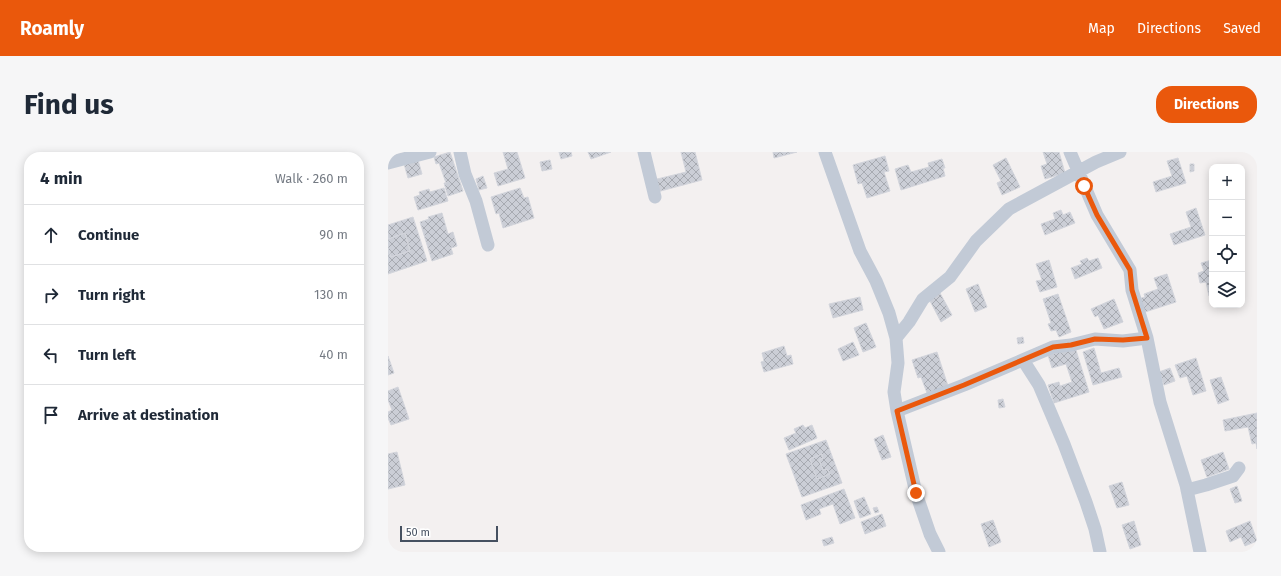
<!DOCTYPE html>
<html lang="en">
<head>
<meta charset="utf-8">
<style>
	body { margin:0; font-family:"Fira Sans",sans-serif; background:#f6f6f7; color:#1f2937 }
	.controls { position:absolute; right:12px; top:12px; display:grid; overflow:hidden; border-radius:8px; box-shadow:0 2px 10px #0003 }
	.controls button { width:36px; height:36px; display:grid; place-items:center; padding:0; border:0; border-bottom:1px solid #e0e1e3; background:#fff; color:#1f2937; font:20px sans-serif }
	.scale { position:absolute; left:12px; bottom:10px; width:98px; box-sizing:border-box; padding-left:4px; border:2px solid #455060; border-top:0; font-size:11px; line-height:14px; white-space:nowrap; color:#455060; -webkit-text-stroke:3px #fff; paint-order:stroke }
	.stop { position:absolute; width:12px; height:12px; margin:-9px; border:3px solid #ea580c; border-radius:50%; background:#fff }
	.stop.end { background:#ea580c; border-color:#fff; box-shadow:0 1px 4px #0008 }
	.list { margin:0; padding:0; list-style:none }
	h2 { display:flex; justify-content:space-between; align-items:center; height:52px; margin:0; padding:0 16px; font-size:17px }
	h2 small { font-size:13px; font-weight:400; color:#747a83 }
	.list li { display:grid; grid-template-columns:26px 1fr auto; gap:12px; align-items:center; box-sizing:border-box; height:60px; padding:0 16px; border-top:1px solid #e0e1e3 }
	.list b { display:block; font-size:15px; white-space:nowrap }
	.list em { font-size:13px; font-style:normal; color:#747a83 }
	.icon { flex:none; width:22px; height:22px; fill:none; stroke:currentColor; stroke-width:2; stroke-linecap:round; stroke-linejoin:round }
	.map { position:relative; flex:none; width:869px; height:400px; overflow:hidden; border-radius:16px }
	header { display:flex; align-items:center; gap:24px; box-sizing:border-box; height:56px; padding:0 20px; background:#ea580c; color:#fff }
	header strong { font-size:19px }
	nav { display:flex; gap:22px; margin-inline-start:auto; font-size:14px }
	.intro { display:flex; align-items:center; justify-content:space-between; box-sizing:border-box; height:96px; padding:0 24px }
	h1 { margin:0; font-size:28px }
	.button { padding:10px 18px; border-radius:16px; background:#ea580c; color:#fff; font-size:14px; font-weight:700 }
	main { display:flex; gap:24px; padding:0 24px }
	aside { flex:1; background:#fff; border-radius:16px; box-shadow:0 2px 10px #0003 }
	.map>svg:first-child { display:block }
</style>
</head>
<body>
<header>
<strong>Roamly</strong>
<nav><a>Map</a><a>Directions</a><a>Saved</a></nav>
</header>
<div class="intro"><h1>Find us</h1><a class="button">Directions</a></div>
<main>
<aside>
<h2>4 min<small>Walk · 260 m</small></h2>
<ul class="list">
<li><svg class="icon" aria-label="ahead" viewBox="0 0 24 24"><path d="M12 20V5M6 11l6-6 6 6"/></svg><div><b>Continue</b></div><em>90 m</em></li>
<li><svg class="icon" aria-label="right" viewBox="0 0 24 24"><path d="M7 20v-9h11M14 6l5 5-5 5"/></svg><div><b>Turn right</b></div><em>130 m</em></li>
<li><svg class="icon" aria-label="left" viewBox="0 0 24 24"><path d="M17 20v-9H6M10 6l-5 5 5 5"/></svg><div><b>Turn left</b></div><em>40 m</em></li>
<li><svg class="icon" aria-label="arrive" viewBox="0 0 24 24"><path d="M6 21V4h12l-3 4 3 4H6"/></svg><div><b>Arrive at destination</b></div></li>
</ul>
</aside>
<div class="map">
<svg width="869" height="400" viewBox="0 0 869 400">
	<defs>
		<pattern id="building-cross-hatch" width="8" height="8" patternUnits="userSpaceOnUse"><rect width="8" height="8" fill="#cbced6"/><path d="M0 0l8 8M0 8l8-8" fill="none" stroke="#a7aab1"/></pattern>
	</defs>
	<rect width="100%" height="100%" fill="#f3f0f0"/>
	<path fill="url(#building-cross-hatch)" stroke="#d3d5dc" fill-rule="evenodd" d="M62 0 75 39 60 44 56 31H58L51 11 48 12 46 5Z
		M115 0H129L137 26 110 34 106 21 120 17Z
		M171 0H183L184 4 173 7Z
		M200 0H223L203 7Z
		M293 0H307L314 28 269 40 265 28 298 20Z
		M385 0H409L386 6Z
		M655 0H671L677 21 657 27 653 14 659 12Z
		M497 4 501 19 496 20 502 39 479 46 474 31 470 32 465 13Z
		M618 6 632 35 614 43 609 31 613 29 605 13Z
		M790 6 798 31 768 40 765 30 784 24 779 9Z
		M554 7 557 16H555L557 24 513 38 507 17 520 13 523 20 541 15 540 11Z
		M30 8 34 22 20 26 16 12Z
		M162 8 164 17 154 19 152 10Z
		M802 12H806V19L802 20Z
		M95 24 99 36 91 38 88 27Z
		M56 36 60 49 30 58 26 45 32 43 31 40 41 37 42 40Z
		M132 36 136 46 140 45 146 66 115 76 111 61 108 62 103 45Z
		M808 56 817 83 786 93 782 82 803 75 798 60Z
		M673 58 675 63 682 60 687 71 657 83 653 72 667 67 665 61Z
		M54 61 60 82 65 80 69 94 63 96 65 102 44 109 32 70 41 67 40 65Z
		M25 65 39 109 0 122V96L3 105 22 99 17 81 0 87V73Z
		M17 81 22 99 3 105 0 96V87Z
		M699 106 701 109 710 106 714 116 687 127 683 116 694 112 692 109Z
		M661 108 669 135 652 140 648 129 654 128 648 112Z
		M824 108V144H821L818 130 812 131 810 121 816 119 813 111Z
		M779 122 788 150 754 161 750 147 757 145 756 142 770 137 766 126Z
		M590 132 599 155 587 160 578 137Z
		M552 141 564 163 553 170 541 147Z
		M670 142 683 180 671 185 668 178 663 179 660 172 663 171 655 147Z
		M472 145 475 158 445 166 441 152Z
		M726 147 735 170 716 177 710 163 707 165 703 157Z
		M478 171 488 195 475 200 466 176Z
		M635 185 636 191 630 192 629 186Z
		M465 190 471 203 455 209 450 197Z
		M396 194 399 204 403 203 405 212 376 220 373 210 376 209 374 201Z
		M687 195 701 240 666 251 660 233 671 230 672 234 684 230 678 212 664 216 660 203Z
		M706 196 713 221 731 216 734 225 705 233 695 200Z
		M549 200 560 234 539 241 533 225 530 226 524 208Z
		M0 204 6 221 0 223Z
		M808 206 818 239 805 243 799 224 792 226 787 213Z
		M782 216 787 229 776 233 771 220Z
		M833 225 841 248 830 252 822 228Z
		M10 235 21 267 3 273 0 266V260L4 258 0 248V239Z
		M615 247 617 255 611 256 610 248Z
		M869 261V297L868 291 864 292 860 275 837 279 835 268Z
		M415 273 417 276 424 273 429 286 401 298 396 286 408 281 406 277Z
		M495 283 503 305 494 308 486 287Z
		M438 288 454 331 414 345 398 302ZM434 302 435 306 431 308 435 318 439 317 442 322 429 327 422 307Z
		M9 300 17 333 0 337V302Z
		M835 300 841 317 819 325 813 308Z
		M434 302 435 306 431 308 435 318 439 317 442 322 429 327 422 307Z
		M734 330 741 353 729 356 721 334Z
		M849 334 854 349 847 351 842 337Z
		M456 337 467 366 452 372 445 352 431 357 433 362 418 368 413 353Z
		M476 345 483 362 472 366 466 349Z
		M489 355 491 360 487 361 485 356Z
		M494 362 498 374 477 382 473 370Z
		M605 368 613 390 601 395 593 372Z
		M746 369 753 393 742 397 734 373Z
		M862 369 869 389 857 394 853 385 842 390 838 379Z
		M444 385 446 391 436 394 434 388Z"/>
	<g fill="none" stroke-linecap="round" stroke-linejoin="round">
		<path stroke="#c2cad6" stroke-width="13" d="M72 0 77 22 88 49 100 93
			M256 0 267 45
			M437 0 472 99 488 129 501 161 508 186 510 211 506 240 509 259 528 341 542 382 551 400
			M682 0 709 63 742 118 744 138 759 186 772 250 798 333 812 400
			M0 11 42 0
			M508 186 521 170 535 147 562 125 588 89 621 57 708 10 732 0
			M635 208 651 233 676 292 698 350 707 377 712 400
			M509 259 576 233 665 195 683 193 707 187 735 189 759 186
			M799 338 818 333 845 324 851 316"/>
	</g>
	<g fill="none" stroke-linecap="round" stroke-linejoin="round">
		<path stroke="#ea580c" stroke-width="5" d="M528 341 509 259 576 233 665 195 683 193 707 187 735 188 759 186 744 138 742 118 709 63 696 34"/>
	</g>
</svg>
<div class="controls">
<button>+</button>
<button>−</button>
<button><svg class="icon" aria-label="locate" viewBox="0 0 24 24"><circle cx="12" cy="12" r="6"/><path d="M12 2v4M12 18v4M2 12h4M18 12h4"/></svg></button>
<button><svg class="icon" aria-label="layers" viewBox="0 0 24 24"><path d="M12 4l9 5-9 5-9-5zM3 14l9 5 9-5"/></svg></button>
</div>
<div class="scale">50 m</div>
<div class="stop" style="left:696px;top:34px"></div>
<div class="stop end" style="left:528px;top:341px"></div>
</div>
</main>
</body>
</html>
